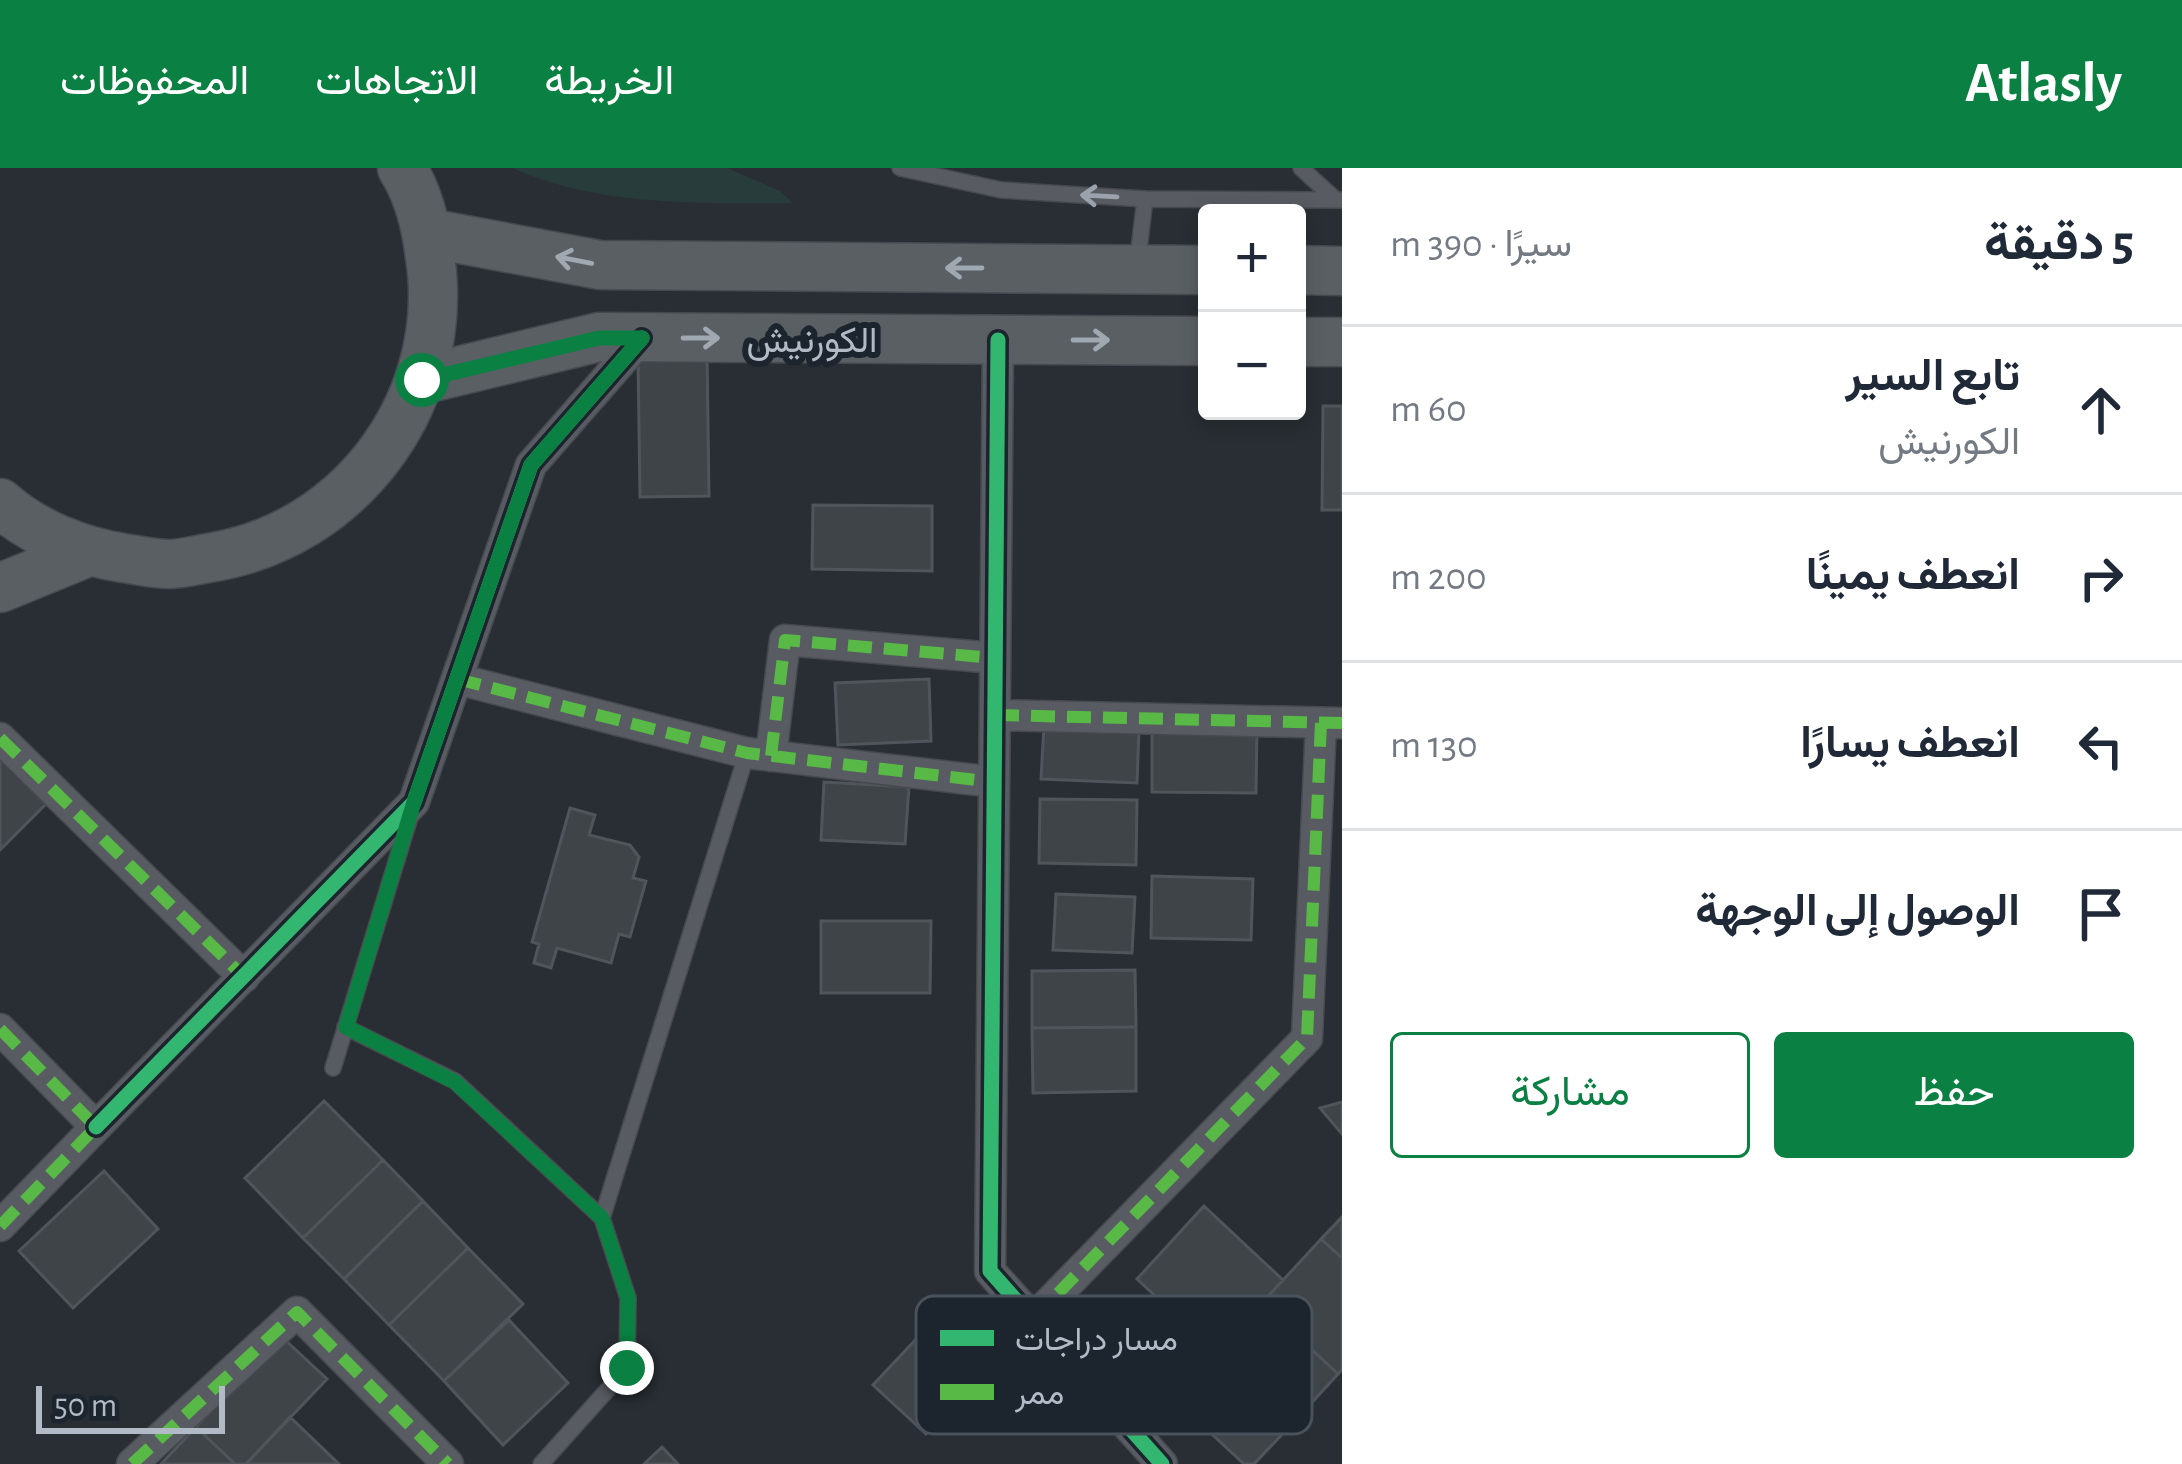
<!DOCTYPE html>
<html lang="ar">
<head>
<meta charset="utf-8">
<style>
	body { margin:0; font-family:"Alegreya Sans",Vazirmatn,sans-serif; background:#f2f2f3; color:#1f2937; direction:rtl }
	.controls { position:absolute; right:36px; top:36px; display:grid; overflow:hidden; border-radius:12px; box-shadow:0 6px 18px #0003 }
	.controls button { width:108px; height:108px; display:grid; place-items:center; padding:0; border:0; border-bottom:3px solid #e0e1e3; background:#fff; color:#1f2937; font:60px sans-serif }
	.scale { position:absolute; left:36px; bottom:30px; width:189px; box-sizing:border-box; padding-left:12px; border:6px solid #b2bac5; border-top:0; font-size:33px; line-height:42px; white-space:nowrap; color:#b2bac5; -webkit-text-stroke:9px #1c242e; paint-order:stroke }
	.stop { position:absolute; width:36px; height:36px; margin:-27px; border:9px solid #0b8043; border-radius:50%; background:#fff }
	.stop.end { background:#0b8043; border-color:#fff; box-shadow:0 3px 12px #0008 }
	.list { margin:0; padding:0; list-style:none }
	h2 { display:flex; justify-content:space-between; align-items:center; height:156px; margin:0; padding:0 48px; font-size:51px }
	h2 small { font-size:39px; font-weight:400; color:#747a83 }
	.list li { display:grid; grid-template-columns:78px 1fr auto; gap:36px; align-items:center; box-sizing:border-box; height:168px; padding:0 48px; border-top:3px solid #e0e1e3 }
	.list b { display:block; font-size:45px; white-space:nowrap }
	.list p { margin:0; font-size:39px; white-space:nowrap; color:#747a83 }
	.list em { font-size:39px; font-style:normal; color:#747a83 }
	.actions { display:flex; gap:24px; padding:36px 48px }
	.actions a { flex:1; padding:27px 0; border:3px solid #0b8043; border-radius:12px; text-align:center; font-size:42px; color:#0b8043 }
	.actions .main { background:#0b8043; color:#fff }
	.icon { flex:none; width:66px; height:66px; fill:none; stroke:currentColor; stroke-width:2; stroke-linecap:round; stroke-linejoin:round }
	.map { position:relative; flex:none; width:1342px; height:1296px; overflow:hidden; direction:ltr }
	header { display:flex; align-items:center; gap:72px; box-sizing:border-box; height:168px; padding:0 60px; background:#0b8043; color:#fff }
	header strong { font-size:57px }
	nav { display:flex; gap:66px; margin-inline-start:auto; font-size:42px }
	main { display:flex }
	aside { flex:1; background:#fff }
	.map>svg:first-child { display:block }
</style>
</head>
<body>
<header>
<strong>Atlasly</strong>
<nav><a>الخريطة</a><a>الاتجاهات</a><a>المحفوظات</a></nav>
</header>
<main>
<aside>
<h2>5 دقيقة<small>سيرًا · 390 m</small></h2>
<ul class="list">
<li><svg class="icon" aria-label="ahead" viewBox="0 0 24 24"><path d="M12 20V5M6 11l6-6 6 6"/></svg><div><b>تابع السير</b><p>الكورنيش</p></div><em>60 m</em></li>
<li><svg class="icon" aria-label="right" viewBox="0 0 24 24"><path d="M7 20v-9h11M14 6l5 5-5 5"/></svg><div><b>انعطف يمينًا</b></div><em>200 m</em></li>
<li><svg class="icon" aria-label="left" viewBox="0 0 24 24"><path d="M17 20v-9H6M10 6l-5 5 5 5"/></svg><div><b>انعطف يسارًا</b></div><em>130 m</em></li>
<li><svg class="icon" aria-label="arrive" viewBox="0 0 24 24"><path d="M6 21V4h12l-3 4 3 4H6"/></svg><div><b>الوصول إلى الوجهة</b></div></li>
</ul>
<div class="actions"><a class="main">حفظ</a><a>مشاركة</a></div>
</aside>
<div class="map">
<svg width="1342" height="1296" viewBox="0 0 1342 1296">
	<rect width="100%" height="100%" fill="#282e33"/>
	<path fill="#293c3c" d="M512 0H727L780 23 793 35C700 35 599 39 512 0Z"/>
	<path fill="#3f4448" stroke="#50555b" stroke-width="3" d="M707 186 709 328 640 329 638 188Z
		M1323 238H1342V342H1322Z
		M813 337 932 338V403L812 401Z
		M929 511 931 573 838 577 835 515Z
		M1044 557 1139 561 1137 615 1041 611Z
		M1152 560H1257L1256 625 1152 624Z
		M0 590 46 636 0 682Z
		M824 614 909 619 905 676 821 672Z
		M1040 631 1137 632 1136 697 1039 695Z
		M570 640 595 647 589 667 630 677 639 689 633 710 646 713 630 769 619 766 611 795 557 780 551 800 534 795 539 776 532 774Z
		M1152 708 1253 711 1251 772 1151 770Z
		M1056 726 1135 729 1132 785 1053 782Z
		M821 753H931L930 825H821Z
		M1135 802 1136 859 1032 860V803Z
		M1136 859V923L1033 925 1032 860Z
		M324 933 383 992 303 1070 245 1010Z
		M1342 934V966L1320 940Z
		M383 992 423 1033 344 1111 303 1070Z
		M104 1003 158 1061 73 1140 19 1083Z
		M423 1033 468 1080 389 1157 344 1111Z
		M1204 1038 1283 1112 1216 1185 1137 1111Z
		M1342 1049V1090L1321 1071Z
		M1321 1071 1342 1090V1202L1338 1206 1262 1135Z
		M468 1080 523 1136 444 1213 389 1157Z
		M1262 1135 1338 1206 1292 1256 1216 1185Z
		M949 1136 1002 1185 926 1266 873 1217Z
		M509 1152 568 1215 503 1277 444 1213Z
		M282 1169 327 1211 246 1296H235L196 1259Z
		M1216 1185 1292 1256 1254 1296H1244L1173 1230Z
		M290 1249 339 1296H246Z
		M196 1259 235 1296H161Z
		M662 1279 678 1296H644Z"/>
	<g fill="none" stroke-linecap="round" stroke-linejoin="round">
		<defs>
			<path id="service" d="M900 0 1001 22 1145 31 1342 32
				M1301 0 1336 32
				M1137 98 1145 31
				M345 859 455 913 602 1050 628 1130 627 1200 541 1296
				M333 900 410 649
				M602 1050 747 585"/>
			<path id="minor" d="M998 172 990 1103 1162 1296
				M457 511 747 585 994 614
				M995 547 1342 555
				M0 570 244 809
				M771 588 785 472 995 490
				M0 861 96 959 0 1058
				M96 959 414 634 531 297 642 170
				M1033 1151 1307 870 1321 555
				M132 1296 297 1144 448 1296"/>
			<path id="primary" d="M428 65 600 97 1207 102
				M1297 102 1342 103
				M1297 174H1342
				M421 212 599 169 1207 173
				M0 335C34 365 79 383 123 390 138 392 154 396 169 396 184 396 200 391 214 389 348 366 444 240 432 105 428 69 422 31 402 0
				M0 420 88 384"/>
		</defs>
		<use href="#service" stroke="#464a4e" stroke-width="18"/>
		<use href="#minor" stroke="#464a4e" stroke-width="33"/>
		<use href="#primary" stroke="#464a50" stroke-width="51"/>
		<use href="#service" stroke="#585c62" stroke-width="15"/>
		<use href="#minor" stroke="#585c62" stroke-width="30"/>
		<use href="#primary" stroke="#5a5f64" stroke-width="48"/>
		<path stroke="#58b947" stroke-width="12" stroke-dasharray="24 12" stroke-linecap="butt" d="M457 511 747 585 994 614
			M995 547 1342 555
			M0 570 244 809
			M771 588 785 472 995 490
			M0 861 96 959 0 1058
			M1033 1151 1307 870 1321 555
			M132 1296 297 1144 448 1296"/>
		<defs>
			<path id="cycleway" d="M998 172 990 1103 1162 1296
				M96 959 414 634 531 297 642 170"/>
		</defs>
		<use href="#cycleway" stroke="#1c242e" stroke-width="22"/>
		<use href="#cycleway" stroke="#33b770" stroke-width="15"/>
	</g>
	<defs><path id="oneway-shaft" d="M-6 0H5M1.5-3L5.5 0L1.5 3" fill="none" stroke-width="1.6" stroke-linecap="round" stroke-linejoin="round" transform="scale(3)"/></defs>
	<use stroke="#9ca2ac" href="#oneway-shaft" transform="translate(1099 28) rotate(-177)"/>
	<g stroke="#a0a8b2">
		<use href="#oneway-shaft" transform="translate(574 92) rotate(-169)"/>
		<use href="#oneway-shaft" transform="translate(964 100) rotate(-180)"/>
		<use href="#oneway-shaft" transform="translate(701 170)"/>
		<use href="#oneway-shaft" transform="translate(1091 172)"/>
	</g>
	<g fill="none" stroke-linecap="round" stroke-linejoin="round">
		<path stroke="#0b8043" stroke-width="15" d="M422 212 599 170H642L531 297 414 634 346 859 455 914 602 1050 628 1130 627 1200"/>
	</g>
	<g text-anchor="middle" stroke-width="12" stroke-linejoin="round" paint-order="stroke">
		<g font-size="36" fill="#b2bac5" stroke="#1c242e">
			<text x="812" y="184">الكورنيش</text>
		</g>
	</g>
	<rect x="916" y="1128" width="396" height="138" rx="18" fill="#1c242e" stroke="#49515b" stroke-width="3"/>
	<rect x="940" y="1162" width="54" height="16" fill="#33b770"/>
	<rect x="940" y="1216" width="54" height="16" fill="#58b947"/>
	<g font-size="33" fill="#b2bac5">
		<text x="1015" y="1182">مسار دراجات</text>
		<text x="1015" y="1236">ممر</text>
	</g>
</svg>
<div class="controls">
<button>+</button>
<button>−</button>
</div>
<div class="scale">50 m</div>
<div class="stop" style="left:422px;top:212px"></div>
<div class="stop end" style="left:627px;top:1200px"></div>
</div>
</main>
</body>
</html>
